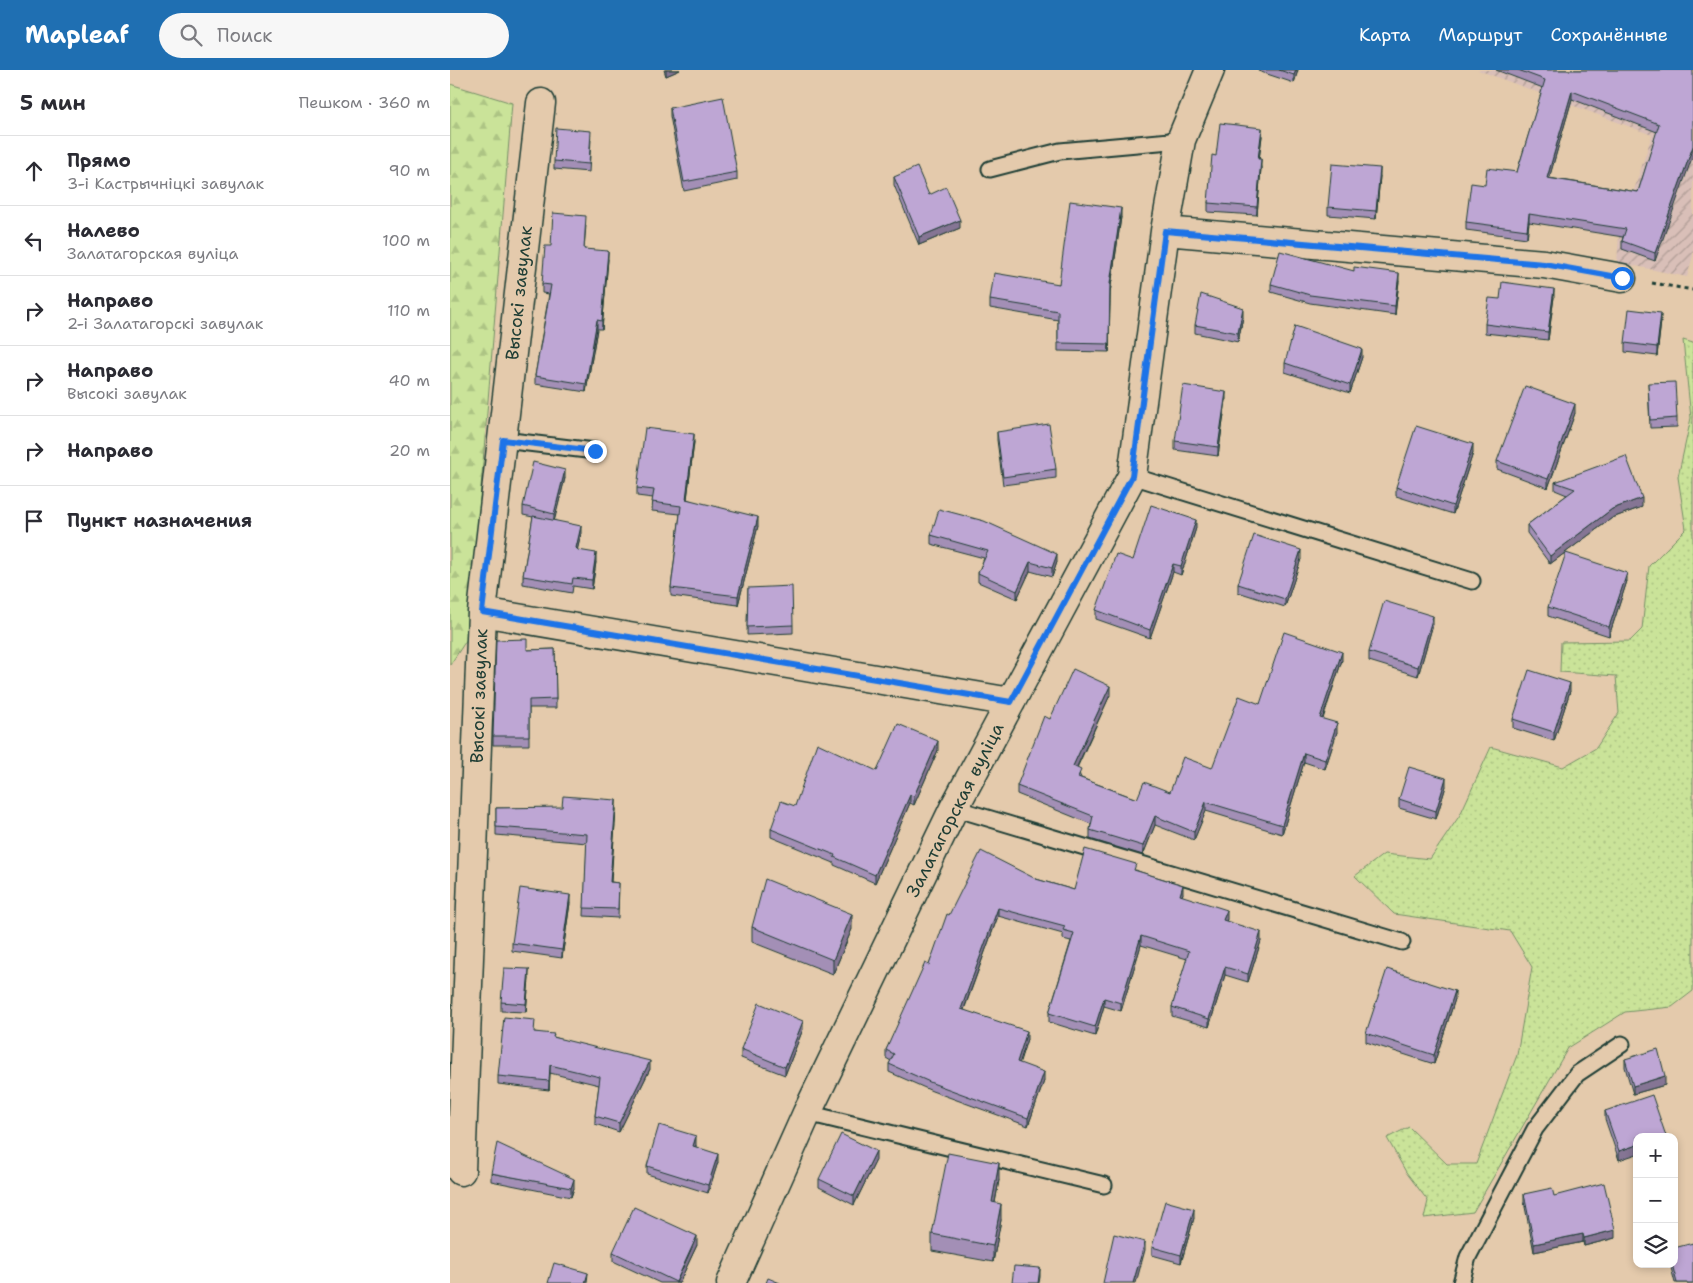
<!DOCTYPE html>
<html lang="ru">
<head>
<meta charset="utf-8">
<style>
	body { margin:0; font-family:"Shantell Sans",sans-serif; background:#f7f7f7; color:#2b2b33 }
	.controls { position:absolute; right:15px; bottom:15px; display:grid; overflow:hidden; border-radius:10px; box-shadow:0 2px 8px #0003 }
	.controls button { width:45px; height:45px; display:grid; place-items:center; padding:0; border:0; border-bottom:1px solid #e1e1e2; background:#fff; color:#2b2b33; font:25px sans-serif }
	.stop { position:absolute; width:15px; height:15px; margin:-11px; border:4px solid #1a73e8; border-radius:50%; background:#fff }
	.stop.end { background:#1a73e8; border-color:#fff; box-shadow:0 1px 5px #0008 }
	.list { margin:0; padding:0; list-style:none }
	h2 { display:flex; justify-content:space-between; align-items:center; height:65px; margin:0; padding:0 20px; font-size:21px }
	h2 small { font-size:16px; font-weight:400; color:#7c7c81 }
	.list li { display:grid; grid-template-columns:32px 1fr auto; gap:15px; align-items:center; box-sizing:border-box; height:70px; padding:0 20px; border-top:1px solid #e1e1e2 }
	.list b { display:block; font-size:19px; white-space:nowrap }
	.list p { margin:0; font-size:16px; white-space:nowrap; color:#7c7c81 }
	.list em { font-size:16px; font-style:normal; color:#7c7c81 }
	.icon { flex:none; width:28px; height:28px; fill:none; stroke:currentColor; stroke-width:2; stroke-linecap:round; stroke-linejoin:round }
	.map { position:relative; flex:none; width:1243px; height:1213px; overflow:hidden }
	header { display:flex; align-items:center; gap:30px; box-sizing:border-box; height:70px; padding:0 25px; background:#1f6fb2; color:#fff }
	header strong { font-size:24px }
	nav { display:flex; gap:28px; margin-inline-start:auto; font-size:18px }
	.search { width:350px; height:45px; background:#f7f7f7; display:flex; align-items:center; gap:12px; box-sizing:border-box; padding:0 18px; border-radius:28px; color:#7c7c81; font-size:19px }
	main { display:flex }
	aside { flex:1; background:#fff }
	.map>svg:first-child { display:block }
</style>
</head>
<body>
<header>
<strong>Mapleaf</strong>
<div class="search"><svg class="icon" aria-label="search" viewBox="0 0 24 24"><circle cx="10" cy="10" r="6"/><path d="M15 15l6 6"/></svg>Поиск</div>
<nav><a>Карта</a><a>Маршрут</a><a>Сохранённые</a></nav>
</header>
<main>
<aside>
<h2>5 мин<small>Пешком · 360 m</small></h2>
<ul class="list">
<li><svg class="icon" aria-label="ahead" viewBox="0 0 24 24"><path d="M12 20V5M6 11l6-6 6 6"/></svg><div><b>Прямо</b><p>3-і Кастрычніцкі завулак</p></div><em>90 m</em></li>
<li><svg class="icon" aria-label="left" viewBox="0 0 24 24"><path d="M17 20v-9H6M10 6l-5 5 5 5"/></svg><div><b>Налево</b><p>Залатагорская вуліца</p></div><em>100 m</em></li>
<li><svg class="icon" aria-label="right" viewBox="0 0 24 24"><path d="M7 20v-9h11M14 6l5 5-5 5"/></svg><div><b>Направо</b><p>2-і Залатагорскі завулак</p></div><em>110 m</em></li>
<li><svg class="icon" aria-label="right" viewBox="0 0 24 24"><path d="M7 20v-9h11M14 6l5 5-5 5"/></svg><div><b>Направо</b><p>Высокі завулак</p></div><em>40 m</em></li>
<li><svg class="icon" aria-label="right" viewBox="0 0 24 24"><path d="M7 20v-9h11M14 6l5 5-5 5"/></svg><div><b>Направо</b></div><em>20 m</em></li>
<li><svg class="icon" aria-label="arrive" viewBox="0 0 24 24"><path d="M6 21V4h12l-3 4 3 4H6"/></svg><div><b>Пункт назначения</b></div></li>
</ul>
</aside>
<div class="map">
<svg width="1243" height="1213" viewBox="0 0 1243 1213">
	<defs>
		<pattern id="industrial-furrows" width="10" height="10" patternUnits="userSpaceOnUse" patternTransform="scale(1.25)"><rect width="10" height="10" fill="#d9bfb8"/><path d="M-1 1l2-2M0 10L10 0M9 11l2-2" fill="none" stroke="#af9c96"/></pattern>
		<pattern id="grass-dots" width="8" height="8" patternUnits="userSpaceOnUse" patternTransform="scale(1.25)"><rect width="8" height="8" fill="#cae399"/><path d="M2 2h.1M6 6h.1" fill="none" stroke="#adc484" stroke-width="1.8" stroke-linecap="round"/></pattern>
		<pattern id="forest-firs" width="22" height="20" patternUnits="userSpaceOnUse" patternTransform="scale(1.25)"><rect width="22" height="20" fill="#cae399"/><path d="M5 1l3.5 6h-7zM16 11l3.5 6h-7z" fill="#adc484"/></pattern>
	</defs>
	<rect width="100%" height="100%" fill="#e4caac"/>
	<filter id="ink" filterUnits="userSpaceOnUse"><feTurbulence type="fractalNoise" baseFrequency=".02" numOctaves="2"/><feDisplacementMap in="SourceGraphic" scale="10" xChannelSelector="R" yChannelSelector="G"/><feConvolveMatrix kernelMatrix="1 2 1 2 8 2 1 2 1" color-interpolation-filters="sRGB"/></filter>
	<g filter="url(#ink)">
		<path fill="url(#industrial-furrows)" d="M1028 0H1243V186L1237 207 1167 192 1169 166 1202 65Z"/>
		<path fill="url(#grass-dots)" stroke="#749066" d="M1233 270 1243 273V921L1222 937 1175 942 1118 978 1023 1142 974 1148 978 1131 956 1102 937 1068 959 1057 997 1094H1026L1067 985 1082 897 1060 861 944 844 905 806 934 784 980 789 1010 745 1041 677 1113 697 1146 678 1169 643 1166 606 1110 602 1111 572 1180 571 1192 559 1199 496 1236 459 1228 407 1241 348Z"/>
		<path fill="url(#forest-firs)" stroke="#749066" d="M0 14 62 33 19 566 0 595Z"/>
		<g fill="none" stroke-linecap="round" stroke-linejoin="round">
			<defs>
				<path id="service" d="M540 99 610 81 731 70
					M53 370 145 381
					M682 406 1022 511
					M504 738 952 872
					M357 1043 654 1115
					M1011 1213 1018 1187 1085 1059 1127 1004 1172 974"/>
				<path id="minor" d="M715 161 1094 194 1172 208
					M32 542 561 632
					M11 1101 32 542 91 33
					M281 1213 357 1043 504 738 682 406 715 161 731 70 760 0"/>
			</defs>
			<use href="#service" stroke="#1f3d34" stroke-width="19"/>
			<use href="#minor" stroke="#1f3d34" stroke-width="31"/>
			<path stroke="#1f3d34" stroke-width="3" stroke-dasharray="4 4" stroke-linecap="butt" d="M1202 213 1243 220"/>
			<use href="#service" stroke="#e4caac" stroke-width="15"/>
			<use href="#minor" stroke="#e4caac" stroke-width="28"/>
		</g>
		<path fill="#a38fb6" stroke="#1f3d34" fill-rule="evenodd" d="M214 0H230L216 6Z
			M808 0H848L844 13 808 1Z
			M1046 0H1243L1205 191 1172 179V171L1173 167 1079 152 1077 168 1016 160V152L1035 115 1067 102 1093 18ZM1122 29 1207 62 1188 122 1099 108Z
			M220 38 287 102V110L234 121 220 46Z
			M812 66 809 89 811 98 807 145 758 142V133L766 86Z
			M141 69 139 102 104 99V91Z
			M930 106 926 149 878 145V137Z
			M444 107 479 125 510 158 469 175 444 115Z
			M671 147 660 223 659 282 608 281V250L540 238V230L609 214Z
			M136 155 134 179 158 189 152 259H147L136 322 85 314V306L99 224 92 223V214L101 176Z
			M904 201 949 211 945 245 860 233 821 222V214Z
			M1104 227 1098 270 1035 263V254L1050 229Z
			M793 247 788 272 745 263V255Z
			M1211 251 1207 286 1175 282V273Z
			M912 287 900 323 835 302V293Z
			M1198 313 1227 348V357L1200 358Z
			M776 330 768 386 725 380V371Z
			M1125 343 1098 418 1047 399V391Z
			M547 362 606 399V408L553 415 547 370Z
			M244 372 237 429 308 456 288 535 221 526V518L230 444 202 441 203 428 187 426V418Z
			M1023 383 1003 444 946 426V417Z
			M115 408 104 450 131 464 127 480 146 492 142 519 123 516 122 523 73 514V506L83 447 73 445V436Z
			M1105 412 1192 437 1162 448 1100 494 1077 463V455L1117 425 1105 420Z
			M746 458 731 505 723 502 700 568 646 549V540L683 490Z
			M481 465 607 492 602 507 580 501 567 529 528 512V503L534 488 481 474Z
			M851 489 835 537 788 522V514Z
			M1177 511 1159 566 1098 546V537Z
			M298 518 343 555V563L297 565Z
			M983 554 968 606 919 591V582Z
			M105 579 106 638H79V675H43V666L77 580Z
			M892 590 873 649 887 662 875 699 854 692 832 764 756 741 744 770 705 755 693 785 640 769V760L641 754 567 724V716L600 649 660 625 627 698 631 708 687 729 720 722 762 698 810 634Z
			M1120 621 1104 671 1063 658V649Z
			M488 680 464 735 460 733 425 813 384 795V793L321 767V759L345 736 427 701Z
			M996 716 986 749 949 738V729Z
			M46 738 166 739 161 812 169 813 168 848 134 846 137 773 46 765Z
			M686 800 733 823 732 826 777 849 776 851 811 871 798 912 775 905 759 957 722 946V937L737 889 691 875 671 941 654 936 645 966 599 952V943L621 871 613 869V864L548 846 514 940 577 969 569 993 594 1011 578 1056 482 1021 439 1002V994L441 991 436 988V980L479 895 499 845 586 809 624 820Z
			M120 833 112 888 62 881V873Z
			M302 857 402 859 383 904 302 872Z
			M79 908 76 942 51 941V932Z
			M1005 929 984 994 916 972V963Z
			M353 959 335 1005 291 988V979Z
			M85 962 104 967 200 999 169 1062 145 1054V1046L149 1015 100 1003 99 1020 48 1014V1006Z
			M1175 989 1215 1015 1183 1024 1175 997Z
			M1155 1041 1216 1067 1169 1090 1155 1049Z
			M246 1075V1077L268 1092 258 1123 197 1104V1096Z
			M426 1090 404 1135 369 1117V1109Z
			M41 1103 124 1118 121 1127 41 1111Z
			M549 1110 545 1133 551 1150 543 1192 482 1181V1164Z
			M1074 1124 1104 1126 1165 1168 1134 1176 1133 1172 1084 1182 1074 1132Z
			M744 1148 731 1193 702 1185V1177Z
			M247 1175 229 1213H210L163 1191V1182Z
			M1220 1194H1224L1243 1213H1225Z"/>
		<path fill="#857494" stroke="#1f3d34" d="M216 0H230L216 6Z
			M846 0H848L844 13V5Z
			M1122 21V29L1097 116V108Z
			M812 58V66L808 98V89Z
			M1243 76V85L1205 191V183Z
			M811 89V98L807 145V137Z
			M930 98V106L926 149V141Z
			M671 138V147L660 223 659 282 660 214Z
			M1079 144V152L1077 168V160Z
			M510 150V158L469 175V167Z
			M158 181V189L152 259V251Z
			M949 203V211L945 245V236Z
			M1104 219V227L1098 270V262Z
			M793 238V247L788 272V263Z
			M1211 243V251L1207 286V277Z
			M147 250V259L136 322V314Z
			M912 279V287L900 323V315Z
			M776 322V330L768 386V377Z
			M1125 334V343L1098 418V409Z
			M244 364V372L236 437V429Z
			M1023 374V383L1003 444V436Z
			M115 400V408L104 452V444Z
			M1192 428V437L1162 448 1100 494V486L1162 439Z
			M308 447V456L288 535V526Z
			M746 450V458L731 505V496Z
			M131 456V464L126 486V478Z
			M851 480V489L835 537V529Z
			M146 483V492L142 519V510Z
			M607 484V492L602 507V498Z
			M580 492V501L567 529V521Z
			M723 494V502L700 568V560Z
			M1177 503V511L1159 566V557Z
			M983 546V554L968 606V597Z
			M892 582V590L870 656V648Z
			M1120 613V621L1104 671V662Z
			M660 616V625L623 705V696Z
			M887 653V662L875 699V690Z
			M488 671V680L464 735V726Z
			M854 683V692L832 764V755Z
			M996 708V716L986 749V741Z
			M460 725V733L425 813V805Z
			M166 730V739L160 821V812Z
			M756 732V741L744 770V762Z
			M705 746V755L693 785V776Z
			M733 815V823L730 834V825Z
			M120 825V833L112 888V880Z
			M548 838V846L511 947V939Z
			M777 840V849L773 859V850Z
			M402 844V859L383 904V890Z
			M811 862V871L798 912V904Z
			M691 866V875L671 941V933Z
			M775 897V905L759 957V949Z
			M79 899V908L76 942V934Z
			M1005 921V929L984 994V985Z
			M654 928V936L645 966V957Z
			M353 951V959L335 1005V997Z
			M577 961V969L567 1001V992Z
			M200 991V999L169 1062V1053Z
			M100 995V1003L99 1020V1011Z
			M594 1002V1011L578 1056V1048Z
			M1215 1006V1015L1183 1024V1016Z
			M246 1066V1075L243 1084V1076Z
			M1187 1075V1084L1169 1090V1081Z
			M426 1081V1090L404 1135V1126Z
			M268 1084V1092L258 1123V1115Z
			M549 1093V1110L542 1148V1132Z
			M124 1109V1118L121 1127V1118Z
			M551 1134V1150L543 1192V1176Z
			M744 1139V1148L731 1193V1185Z
			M1165 1160V1168L1134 1176V1168Z
			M1133 1164V1172L1084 1182V1174Z
			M247 1166V1175L229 1213H226Z
			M695 1172V1180L686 1213H683Z
			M590 1198V1207L589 1213H588Z
			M138 1203 137 1213H135Z"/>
		<path fill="#bea6d4" stroke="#1f3d34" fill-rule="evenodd" d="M829 0H846L844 5Z
			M1068 0H1243V76L1205 183 1172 171 1176 159 1079 144 1077 160 1016 152 1021 113 1035 115 1037 98 1067 102 1095 10ZM1122 21 1209 54 1188 122 1097 108Z
			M273 27 287 102 234 112 220 38Z
			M770 53 812 58 808 89H811L807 137 758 133 762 85 766 86Z
			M106 58 141 61 139 94 104 91Z
			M882 94 930 98 926 141 878 137Z
			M467 97 479 125 496 117 510 150 469 167 444 107Z
			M620 131 671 138 660 214 659 274 608 273V241L540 230 544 203 609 214Z
			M103 143 136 146 134 179 158 181 152 251 147 250 136 314 85 306 101 215 92 214 95 176H101Z
			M830 181 904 201V197L949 203 945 236 860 225 821 214Z
			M1052 212 1104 219 1098 262 1035 254 1039 228 1050 229Z
			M751 224 793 238 788 263 745 255Z
			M1179 239 1211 243 1207 277 1175 273Z
			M845 256 912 279 900 315 835 293Z
			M1225 312 1227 348 1200 350 1198 313Z
			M733 315 776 322 768 377 725 371Z
			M1075 316 1125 334 1098 409 1047 391Z
			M599 354 606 399 553 407 547 362Z
			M966 356 1023 374 1003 436 946 417Z
			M195 358 244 364 236 429 308 447 288 526 221 518 231 436 202 432 204 420 187 418Z
			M1176 386 1192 428 1162 439 1100 486 1077 455 1125 419 1105 412Z
			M83 392 115 400 104 444 73 436Z
			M701 435 746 450 731 496 723 494 700 560 646 540 666 484 683 490Z
			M489 439 534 451 607 484 602 498 580 492 567 521 528 503 538 481 481 465Z
			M83 446 131 456 126 478 128 480 146 483 142 510 123 508 122 514 73 506Z
			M804 465 851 480 835 529 788 514Z
			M1116 483 1177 503 1159 557 1098 537Z
			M342 516 343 555 297 557 298 518Z
			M934 531 983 546 968 597 919 582Z
			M834 562 892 582 870 648 887 653 875 690 854 683 832 755 756 732 744 762 705 746 693 776 640 760 643 746 567 716 594 646 600 649 623 599 660 616 623 696 631 700 628 707 687 729 694 712 720 722 733 687 762 698 789 626 810 634Z
			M77 569V580L105 579 106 629 79 630V666H43L46 570Z
			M1079 600 1120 613 1104 662 1063 649Z
			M448 654 488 671 464 726 460 725 425 805 384 787 385 785 321 759 331 731 345 736 367 673 427 701Z
			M959 697 996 708 986 741 949 729Z
			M113 726 166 730 160 812 169 813 168 839 134 838 137 764 46 757V738L112 737Z
			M635 779 686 794 684 800 733 815 730 825 777 840 773 850 811 862 798 904 775 897 759 949 722 937 739 881 691 866 671 933 654 928 645 957 599 943 624 863 613 860 615 856 548 838 511 939 577 961 567 992 594 1002 578 1048 482 1013 439 994 444 984 436 980 475 893 479 895 497 844 499 845 531 781 586 809 624 820Z
			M315 809 402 844 383 890 302 857Z
			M70 818 120 825 112 880 62 873Z
			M54 898 79 899 76 934 51 932Z
			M937 899 1005 921 984 985 916 963Z
			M309 933 353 951 335 997 291 979Z
			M54 947 85 950 84 962 104 964 103 967 200 991 169 1053 145 1046 150 1007 100 995 99 1011 48 1006Z
			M1208 979 1215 1006 1183 1016 1175 989Z
			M1202 1025 1216 1066 1213 1067H1187V1075L1169 1081 1155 1041Z
			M209 1055 246 1066 243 1076 268 1084 258 1115 197 1096Z
			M391 1064 426 1081 404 1126 369 1109Z
			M47 1073 124 1109 121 1118 41 1103Z
			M498 1083 549 1093 542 1132 551 1134 543 1176 482 1164Z
			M1154 1113 1165 1160 1134 1168 1133 1164 1084 1174 1074 1124 1102 1118 1104 1126Z
			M715 1131 744 1139 731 1185 702 1177Z
			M184 1137 247 1166 226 1212 163 1182Z
			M664 1164 695 1172 683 1213H653Z
			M1243 1173V1213H1227L1222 1194H1224V1178Z
			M104 1193 138 1203 135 1213H98Z
			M564 1196 590 1198 588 1213H562Z
			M318 1208 330 1213H316Z"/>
	</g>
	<g fill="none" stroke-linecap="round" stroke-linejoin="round" filter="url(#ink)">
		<path stroke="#1a73e8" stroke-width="6" d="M145 381 53 370 32 542 561 632 682 406 715 161 1094 194 1172 208"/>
	</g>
	<g text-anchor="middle" stroke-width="4" stroke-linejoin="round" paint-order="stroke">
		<g font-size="18" fill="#1f3d34" stroke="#e4caac">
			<text transform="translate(69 223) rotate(-84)" y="6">Высокі завулак</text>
			<text transform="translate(29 626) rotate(-88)" y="6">Высокі завулак</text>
			<text transform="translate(505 740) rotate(-63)" y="6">Залатагорская вуліца</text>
		</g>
	</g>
</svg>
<div class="controls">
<button>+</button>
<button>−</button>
<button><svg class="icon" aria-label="layers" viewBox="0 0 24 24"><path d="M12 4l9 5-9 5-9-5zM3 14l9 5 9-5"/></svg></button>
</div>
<div class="stop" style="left:1172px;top:208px"></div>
<div class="stop end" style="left:145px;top:381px"></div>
</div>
</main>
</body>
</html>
